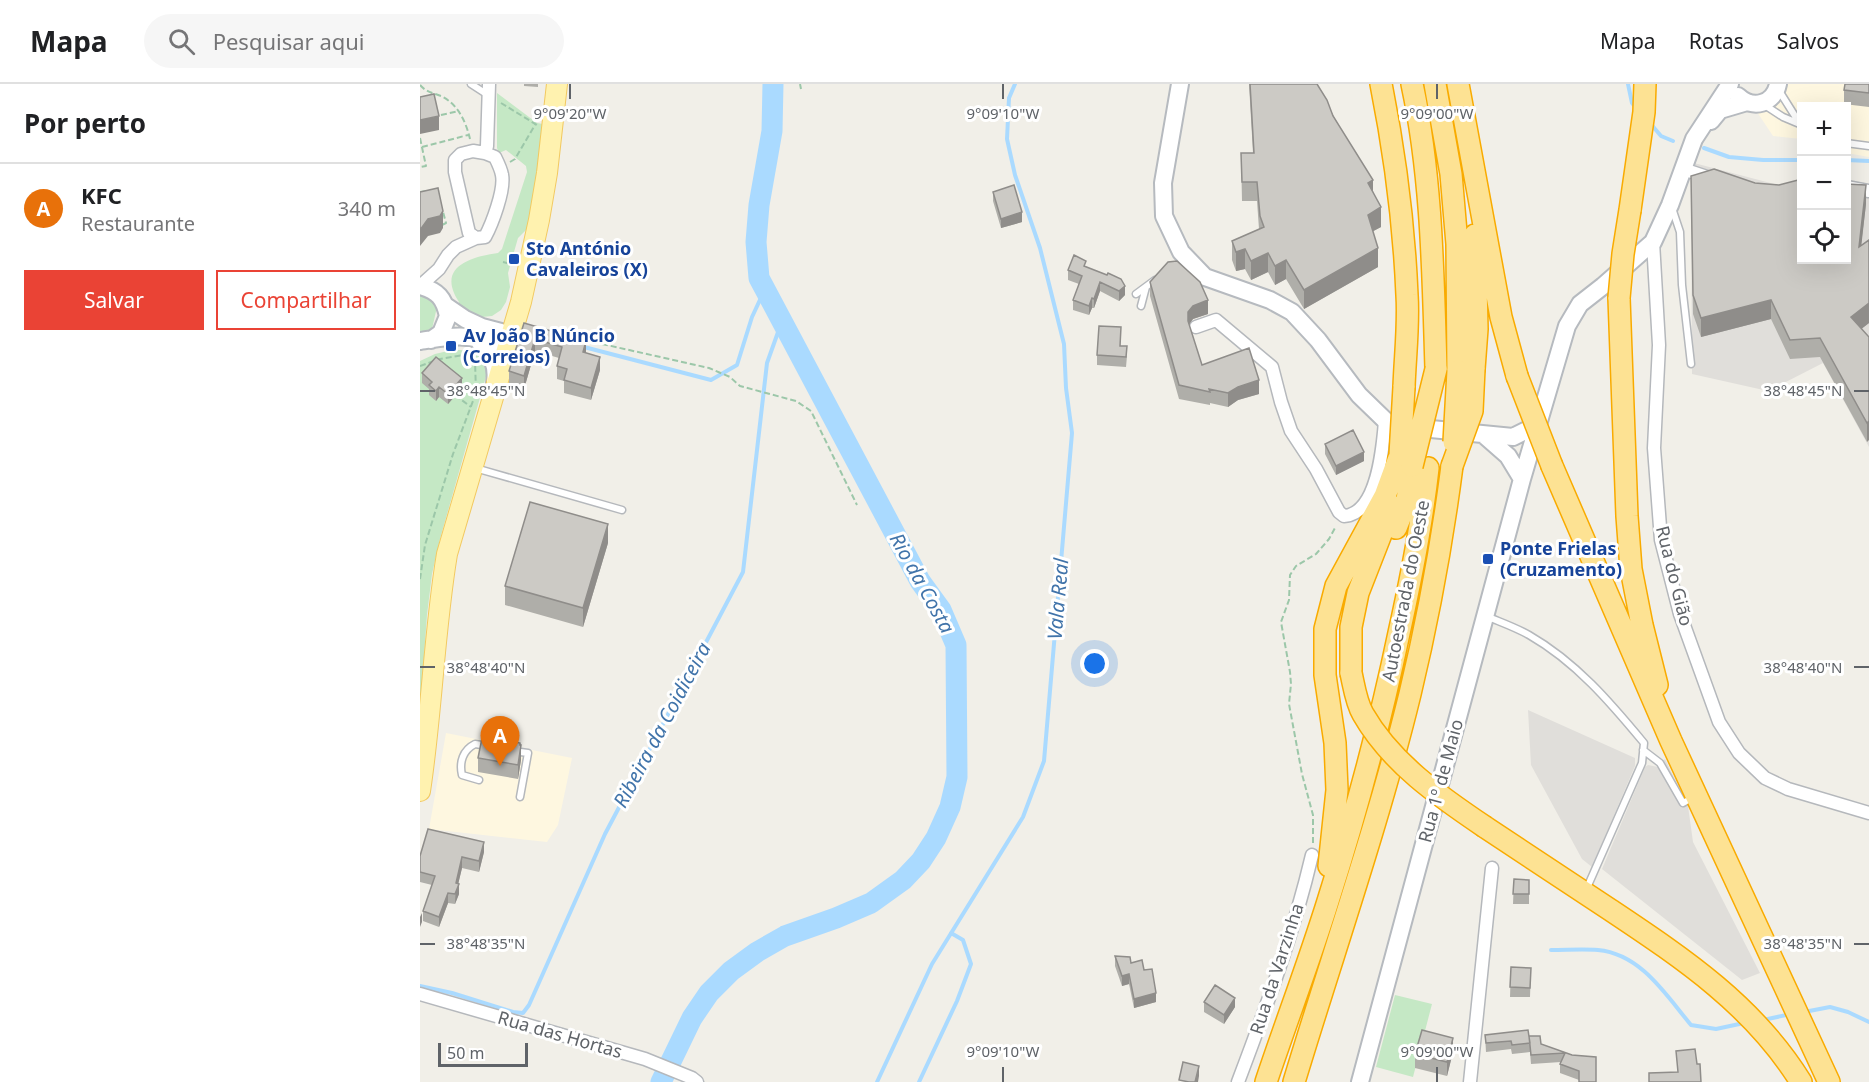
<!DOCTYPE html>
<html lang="pt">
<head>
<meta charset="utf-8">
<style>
	body { margin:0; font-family:"Noto Sans",sans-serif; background:#f6f6f6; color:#202124 }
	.controls { position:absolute; right:18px; top:18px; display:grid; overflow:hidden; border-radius:0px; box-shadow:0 6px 24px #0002 }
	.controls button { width:54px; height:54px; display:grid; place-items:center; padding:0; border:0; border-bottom:2px solid #e0e0e0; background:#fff; color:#202124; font:30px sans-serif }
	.scale { position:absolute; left:18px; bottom:15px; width:90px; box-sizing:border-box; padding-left:6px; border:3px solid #5f6368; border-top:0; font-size:16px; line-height:21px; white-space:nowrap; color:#5f6368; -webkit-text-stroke:4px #fff; paint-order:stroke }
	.you { position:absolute; left:675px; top:580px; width:21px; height:21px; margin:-15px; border:4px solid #fff; border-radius:50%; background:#1a73e8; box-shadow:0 0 0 9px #1a73e833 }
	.badge { display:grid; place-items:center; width:39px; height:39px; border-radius:50%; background:#ea4335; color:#fff; font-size:20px; font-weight:700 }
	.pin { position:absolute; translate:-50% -50px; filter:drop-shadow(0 2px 3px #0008) }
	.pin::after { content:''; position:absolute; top:32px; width:21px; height:18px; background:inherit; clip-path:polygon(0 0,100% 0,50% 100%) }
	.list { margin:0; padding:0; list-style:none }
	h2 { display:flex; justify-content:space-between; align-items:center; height:78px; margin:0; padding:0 24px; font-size:26px }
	h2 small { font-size:20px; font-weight:400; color:#757577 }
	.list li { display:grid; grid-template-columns:39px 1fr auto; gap:18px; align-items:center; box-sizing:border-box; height:90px; padding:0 24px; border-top:2px solid #e0e0e0 }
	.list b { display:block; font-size:22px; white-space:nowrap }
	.list p { margin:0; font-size:20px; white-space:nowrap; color:#757577 }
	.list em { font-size:20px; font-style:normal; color:#757577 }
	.actions { display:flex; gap:12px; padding:18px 24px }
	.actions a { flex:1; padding:14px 0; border:2px solid #ea4335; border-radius:0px; text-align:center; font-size:21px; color:#ea4335 }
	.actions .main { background:#ea4335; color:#fff }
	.icon { flex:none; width:33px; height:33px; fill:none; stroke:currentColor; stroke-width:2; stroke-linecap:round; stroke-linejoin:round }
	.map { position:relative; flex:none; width:1449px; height:998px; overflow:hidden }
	header { display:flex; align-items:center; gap:36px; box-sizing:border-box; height:84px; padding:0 30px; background:#fff; border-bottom:2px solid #e0e0e0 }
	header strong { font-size:28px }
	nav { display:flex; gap:33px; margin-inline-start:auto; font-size:21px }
	.search { width:420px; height:54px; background:#f6f6f6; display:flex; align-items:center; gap:15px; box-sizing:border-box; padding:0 21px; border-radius:33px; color:#757577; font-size:22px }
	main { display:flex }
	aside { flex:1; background:#fff }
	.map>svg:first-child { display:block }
</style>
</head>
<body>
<header>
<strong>Mapa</strong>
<div class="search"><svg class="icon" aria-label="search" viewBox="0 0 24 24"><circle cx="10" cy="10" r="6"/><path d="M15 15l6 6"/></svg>Pesquisar aqui</div>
<nav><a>Mapa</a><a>Rotas</a><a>Salvos</a></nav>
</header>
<main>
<aside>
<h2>Por perto<small></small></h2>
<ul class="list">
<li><span class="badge" style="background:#e8710a">A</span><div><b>KFC</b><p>Restaurante</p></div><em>340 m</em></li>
</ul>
<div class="actions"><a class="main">Salvar</a><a>Compartilhar</a></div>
</aside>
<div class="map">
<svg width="1449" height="998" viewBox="0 0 1449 998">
	<rect width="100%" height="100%" fill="#f1efe8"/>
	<path fill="#fef7e0" d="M1368 0H1449V73L1427 69 1426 22H1382L1381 55 1353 52 1337 28 1355 21Z
		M26 649 152 674 138 741 127 758 9 745Z"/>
	<path fill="#e0deda" d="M1274 79 1366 103 1382 176H1426L1427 95 1449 100V363L1403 279 1348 307 1272 290 1271 111Z
		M1108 626 1215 674V682L1172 783 1162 775 1111 681Z
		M1245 675 1268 722 1273 758 1340 889 1322 896 1182 785 1225 683 1228 681 1238 683Z"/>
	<path fill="#c5e8c5" d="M77 9 117 39 123 40 115 107 107 145 98 154 88 189 90 203 86 218 81 226 72 232 62 233 50 230 38 222 39 218C16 183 50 173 78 169L82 165 107 88 106 82 86 66 79 69 77 64Z
		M0 211 12 217 17 223 12 245 5 248 0 247Z
		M32 266C54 266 60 267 67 289L20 455 12 490 7 531 0 629V277L15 270Z
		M975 911 1012 920 993 993 956 983Z"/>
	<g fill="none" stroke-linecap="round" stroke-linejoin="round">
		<path stroke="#aadaff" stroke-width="4" d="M1208 0 1212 19 1217 25
			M1230 39 1241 52 1253 57
			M1284 64 1309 73 1343 76H1382
			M1426 76 1449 77
			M164 263 291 296 317 281 332 233 345 205
			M1131 866C1147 866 1163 865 1178 866 1221 870 1246 911 1271 941L1296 945 1324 939
			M0 902 32 909 93 928 103 929 109 921 185 750 323 488 347 279 362 237
			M1384 928 1410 923 1428 928 1449 938
			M1343 936 1371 930
			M457 998 512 880 603 733 624 677 652 349 646 304 644 260 620 164 595 91 587 55 589 14 595 0
			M499 998 537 917 551 880 543 856 531 849"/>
		<path stroke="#aadaff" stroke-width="21" d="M241 998 272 934 289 909 311 887 337 868 365 852 416 834 451 819 483 796 501 777 516 754 530 723 537 693 536 561 521 526 500 497 339 194 336 158 339 121 352 47 353 0"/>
		<defs>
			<path id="lane" d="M51 0 68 11
				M1358 5 1380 40
				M1343 20 1363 33 1382 41
				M1426 59 1449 62
				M1252 124 1260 148 1262 201 1271 280
				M716 210 735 196
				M721 222 726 203
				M55 384 202 426
				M1066 532C1080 538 1095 543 1109 551 1156 578 1190 618 1224 659L1222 679 1166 806
				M1223 666 1240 679 1263 719 1272 714
				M93 667 108 669 100 713
				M59 696 42 691C39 678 43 666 55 660L68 662"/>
			<path id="street" d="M53 67 65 69 75 73C78 79 81 85 82 91 85 106 72 140 65 153L56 154 49 149 35 88V76L41 70Z
				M65 69 67 62 69 0
				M1263 85 1293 95
				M1426 103 1449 107
				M1233 158 1239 261 1234 364 1241 456 1260 530 1299 638 1319 669 1345 694 1368 705 1449 729
				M0 202 19 185 28 171 36 163 56 154
				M776 243 796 236 852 283 861 318 871 347 896 385 919 428 924 432C958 430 963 362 965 337
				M0 910 225 975 272 994 277 998
				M818 998C846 924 874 848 892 771
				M1050 998 1072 784"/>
			<path id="secondary" d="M760 0 743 99 744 132 761 168 785 193 850 216 872 228 898 256 939 311 970 341 1093 353 1117 341
				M1318 12C1333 26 1354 20 1358 0
				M1291 37 1300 26 1327 18
				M0 202C18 207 24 214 28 232L21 249 11 256
				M57 255C70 270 78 278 75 299
				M0 257C15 255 32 251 47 253 64 254 70 262 89 259L81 248 62 243 45 235 26 222
				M1064 351 1088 372 1102 395
				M940 998 1102 395 1147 242 1160 220 1183 202 1233 158 1250 121 1274 55 1310 0"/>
			<path id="primary" d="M0 707C12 628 14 548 27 470L101 218 119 136 127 89 137 0"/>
			<path id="highway" d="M961 0C975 70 984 140 987 211 989 241 985 273 984 303
				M992 0C1012 93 1013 190 1016 285
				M1015 0 1031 90 1037 160 1038 287
				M1038 0 1081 233 1097 292
				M1210 126 1224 28 1225 0
				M1199 214 1207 432 1211 485 1222 541 1237 601
				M1054 285 1057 245 1055 151
				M1132 382 1251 657 1409 998
				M976 444 987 416 992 382
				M931 589V543L938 509 972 422
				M1065 743C1108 771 1150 799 1192 827 1264 875 1334 922 1381 998
				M909 782 917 706 915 659 905 591V545L916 502 965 412 980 371
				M846 998C866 938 889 878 908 817 936 729 960 640 979 549 991 495 1002 439 1008 384
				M874 998C913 869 958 741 990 610 1008 535 1022 459 1032 382"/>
		</defs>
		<use href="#lane" stroke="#b5b8bc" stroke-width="9"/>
		<use href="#street" stroke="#b5b8bc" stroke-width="15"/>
		<use href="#secondary" stroke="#b6babf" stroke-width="20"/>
		<use href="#primary" stroke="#f2c960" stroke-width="22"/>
		<use href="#highway" stroke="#f9ab00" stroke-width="24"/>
		<path stroke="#9cc7a9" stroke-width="2" stroke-dasharray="6 3" stroke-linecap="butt" d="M380 0 381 5
			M0 1C6 8 13 9 21 12 38 20 46 38 50 55
			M81 19 117 41
			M21 31 39 27
			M0 54 6 82 0 83
			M2 63 48 51
			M90 78 95 75 115 41
			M0 108 16 106
			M22 141 26 139 23 128
			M83 178 95 181
			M121 244 169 257 289 284 310 293 320 302 376 317 391 327 437 421
			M0 282 20 275 49 270
			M35 311 51 323
			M0 495 5 461 33 370 56 309 55 276
			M893 759V731L882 690 869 620 871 600 870 588 861 538 869 516 870 491 876 482 896 470 909 455 916 442"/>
		<use href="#lane" stroke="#fff" stroke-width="6"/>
		<use href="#street" stroke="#fff" stroke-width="12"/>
		<use href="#secondary" stroke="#fff" stroke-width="16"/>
		<use href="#primary" stroke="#fff2af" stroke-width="20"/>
		<use href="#highway" stroke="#fde293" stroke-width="21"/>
		<defs>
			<path id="highway-bridge" d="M1199 214 1203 170 1210 126
				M1097 292 1132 382
				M1034 358 1038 287
				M980 371 984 303
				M992 382 1016 285
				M1032 382 1052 327 1054 285
				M931 589C934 602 936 618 943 630 971 679 1019 712 1065 743"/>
		</defs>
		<use href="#highway-bridge" stroke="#f9ab00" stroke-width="24" stroke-linecap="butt"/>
		<use href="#highway-bridge" stroke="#fde293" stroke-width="21"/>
	</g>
	<path fill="#afaea9" d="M78 0H118V3L104 2V0Z
		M829 0H897L953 107 961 143 953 147 958 183 884 225 866 195 855 201 848 188 831 196 825 185 816 187 812 176V157L839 145 837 117H822L821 69H833Z
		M1449 0V23L1424 20V6Z
		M1271 92 1335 99 1446 120 1441 161 1449 156V239L1441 245 1449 253 1447 358 1400 273 1370 275 1351 235 1281 253 1273 230Z
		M573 108 602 138 581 144 573 117Z
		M666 183 705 211 699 217 680 207 674 224H672L669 231 653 226V216L659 200 648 196V186Z
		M730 198 788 230 773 235 769 240 782 281 839 310 818 316 808 323 790 319V321L759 315 730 212Z
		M104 239 166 269 180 286 171 316 144 309V297L137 295V282L139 274 115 267 104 305 89 300V287Z
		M701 253 700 262 707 272 706 283 677 281V271Z
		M2 289 42 304 28 320 19 313 16 317 9 311V305L2 299Z
		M905 360 944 377 916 391 905 370Z
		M188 459 163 543 85 521V502Z
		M100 661 101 676 98 695 58 688V674Z
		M64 768 59 788 42 784 38 800 39 810 35 820 28 819 19 843 3 837V827L12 801 0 798V772Z
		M1094 795 1109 796V820H1093Z
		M695 872 724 886 736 918 714 924 709 900 702 902 695 882Z
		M1091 883 1111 884 1110 913H1090Z
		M784 918 815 923 804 940 784 928Z
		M1065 951 1109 954 1121 960 1152 971 1176 973 1159 996 1140 989V980L1141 978 1111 980 1110 968 1092 970 1091 965 1066 968Z
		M1033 968 1027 992 995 984V970Z"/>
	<path fill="#8f8d8a" d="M19 32V46L0 50V36Z
		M953 96V115L948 99Z
		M1446 101V120L1439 182V163Z
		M961 123V143L948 150V131Z
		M23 127V144L20 149 8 152 0 162V146L8 135Z
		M602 128V138L581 144V135Z
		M958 164V183L884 225V206Z
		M825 165V185L816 187V168Z
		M848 169V188L831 196V177Z
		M866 176V195L855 201V182Z
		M680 198V207L674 224V215Z
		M705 202V211L699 217V207Z
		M672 214V224L669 231V222Z
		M788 216V230L773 235 768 242V228L773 222Z
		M1351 216V235L1281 253V234Z
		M1449 219V239L1431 253V233Z
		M115 255V267L104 305V292Z
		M166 257V269L163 268Z
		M180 273V286L171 316V304Z
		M42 294V304L28 320V310Z
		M839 296V310L818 316 808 323V309L818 303Z
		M19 303V313L16 317V307Z
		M1449 337V356L1447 358V339Z
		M944 368V377L916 391V382Z
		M188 440V459L163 543V524Z
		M101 661V676L98 695V681Z
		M64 758V768L59 788V777Z
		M42 773V784L37 805 39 800V810L35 820 36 799Z
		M28 809V819L19 843V833Z
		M2 829V838L0 843V833Z
		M709 890V900L702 902V892Z
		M736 909V918L714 924V915Z
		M815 914V923L804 940V931Z
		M1033 954V968L1027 992V978Z
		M779 982V992L778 998H775Z"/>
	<path fill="#cccac5" stroke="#8f8d8a" stroke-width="1.5" d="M830 0H897L907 16 913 32 953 96 948 99 961 123 948 131 958 164 884 206 866 176 855 182 848 169 831 177 825 165 816 168 812 157 844 143 840 132 837 98H822L821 69H834Z
		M1425 0H1449V9L1424 6Z
		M14 10 19 32 0 36V13Z
		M1294 85 1335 99 1359 101 1382 95V176H1426V100L1446 101 1439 163 1449 156V219L1431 233 1449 253V337L1447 339 1400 254 1370 256 1351 216 1281 234 1273 211 1271 92Z
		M594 101 602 128 581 135 573 108Z
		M18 104 23 127 20 132 8 135 0 146V108Z
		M654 171 666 177 664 182 687 191 688 189 701 195 705 202 699 207 680 198 674 215 672 214 669 222 653 216 662 192 648 186Z
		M757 177 780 198 788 216 773 222 768 228V237L782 281 829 264 839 296 818 303 808 309 789 305 790 308 759 301 730 198 748 178Z
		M104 239 166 257 163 268 180 273 171 304 144 296 147 285 137 282 142 263 115 255 104 292 89 287Z
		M679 242 701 243 700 262H707L706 273 677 271Z
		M16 273 42 294 28 310 19 303 16 307 9 301 12 298 2 289Z
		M933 346 944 368 916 382 905 360Z
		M110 418 188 440 163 524 85 502Z
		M70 653 100 659V661H101L98 681 58 674 62 654 70 655Z
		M8 745 64 758 59 777 42 773 36 799 39 800 35 810 28 809 19 833 3 827 15 792 0 788V772Z
		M1094 795 1109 796V810H1093Z
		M695 872 710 873 711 879 722 876 724 886 732 885 736 909 714 915 709 890 702 892Z
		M1091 883 1111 884 1110 904 1090 903Z
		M795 901 815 914 804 931 784 918Z
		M1002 946 1033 954 1027 978 995 970Z
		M1108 946 1110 959 1092 961 1091 957 1066 959 1065 951Z
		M1109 952H1120L1121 960 1152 971 1176 973V998H1159V987L1140 980 1145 969 1111 971Z
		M1275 965 1277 980H1280L1281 998H1229V989L1258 988 1256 967Z
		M763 978 779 982 775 998H769L759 996Z"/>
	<path fill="none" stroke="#5f6368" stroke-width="2" d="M150 0V15M583 0V15M1017 0V15M0 307H15M1434 307H1449M0 583H15M1434 583H1449M0 860H15M1434 860H1449M583 983V998M1017 983V998"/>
	<g fill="#1a4fb4" stroke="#fff" stroke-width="2">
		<rect x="88" y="169" width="12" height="12" rx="3"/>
		<rect x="25" y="256" width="12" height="12" rx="3"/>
		<rect x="1062" y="469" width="12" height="12" rx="3"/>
	</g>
	<g text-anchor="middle" stroke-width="6" stroke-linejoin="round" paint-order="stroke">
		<g font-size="18" font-weight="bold" fill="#164399" stroke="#fff" text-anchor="start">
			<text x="106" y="171">Sto António<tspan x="106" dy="21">Cavaleiros (X)</tspan></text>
			<text x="43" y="258">Av João B Núncio<tspan x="43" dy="21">(Correios)</tspan></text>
			<text x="1080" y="471">Ponte Frielas<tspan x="1080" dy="21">(Cruzamento)</tspan></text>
		</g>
		<g font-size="18" fill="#5f6368" stroke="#fff">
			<text transform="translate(1254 492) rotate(76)" y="6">Rua do Gião</text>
			<text transform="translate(986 507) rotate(-79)" y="6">Autoestrada do Oeste</text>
			<text transform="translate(1021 697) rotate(-75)" y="6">Rua 1º de Maio</text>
			<text transform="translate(857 885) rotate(-72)" y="6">Rua da Varzinha</text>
			<text transform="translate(140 951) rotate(16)" y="6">Rua das Hortas</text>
		</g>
		<g font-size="20" font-style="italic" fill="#4174aa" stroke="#fff">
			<text transform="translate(502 499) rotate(61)" y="7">Rio da Costa</text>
			<text transform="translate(638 515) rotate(-85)" y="7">Vala Real</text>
			<text transform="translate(242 641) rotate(-62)" y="7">Ribeira da Coidiceira</text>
		</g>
	</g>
	<g font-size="15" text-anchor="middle" fill="#5f6368" stroke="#fff" stroke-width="6" stroke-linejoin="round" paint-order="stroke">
		<text x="150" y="35">9°09'20"W</text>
		<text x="583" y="35">9°09'10"W</text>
		<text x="1017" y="35">9°09'00"W</text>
		<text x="66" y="312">38°48'45"N</text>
		<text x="1383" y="312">38°48'45"N</text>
		<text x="66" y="589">38°48'40"N</text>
		<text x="1383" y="589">38°48'40"N</text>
		<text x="66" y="865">38°48'35"N</text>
		<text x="1383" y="865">38°48'35"N</text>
		<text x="583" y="973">9°09'10"W</text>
		<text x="1017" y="973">9°09'00"W</text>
	</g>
</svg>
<div class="controls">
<button>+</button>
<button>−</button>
<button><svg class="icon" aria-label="locate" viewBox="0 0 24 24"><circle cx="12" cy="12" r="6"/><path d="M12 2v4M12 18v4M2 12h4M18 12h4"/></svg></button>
</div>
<div class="scale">50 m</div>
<div class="you"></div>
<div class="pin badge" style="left:80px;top:682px;background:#e8710a">A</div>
</div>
</main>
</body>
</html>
